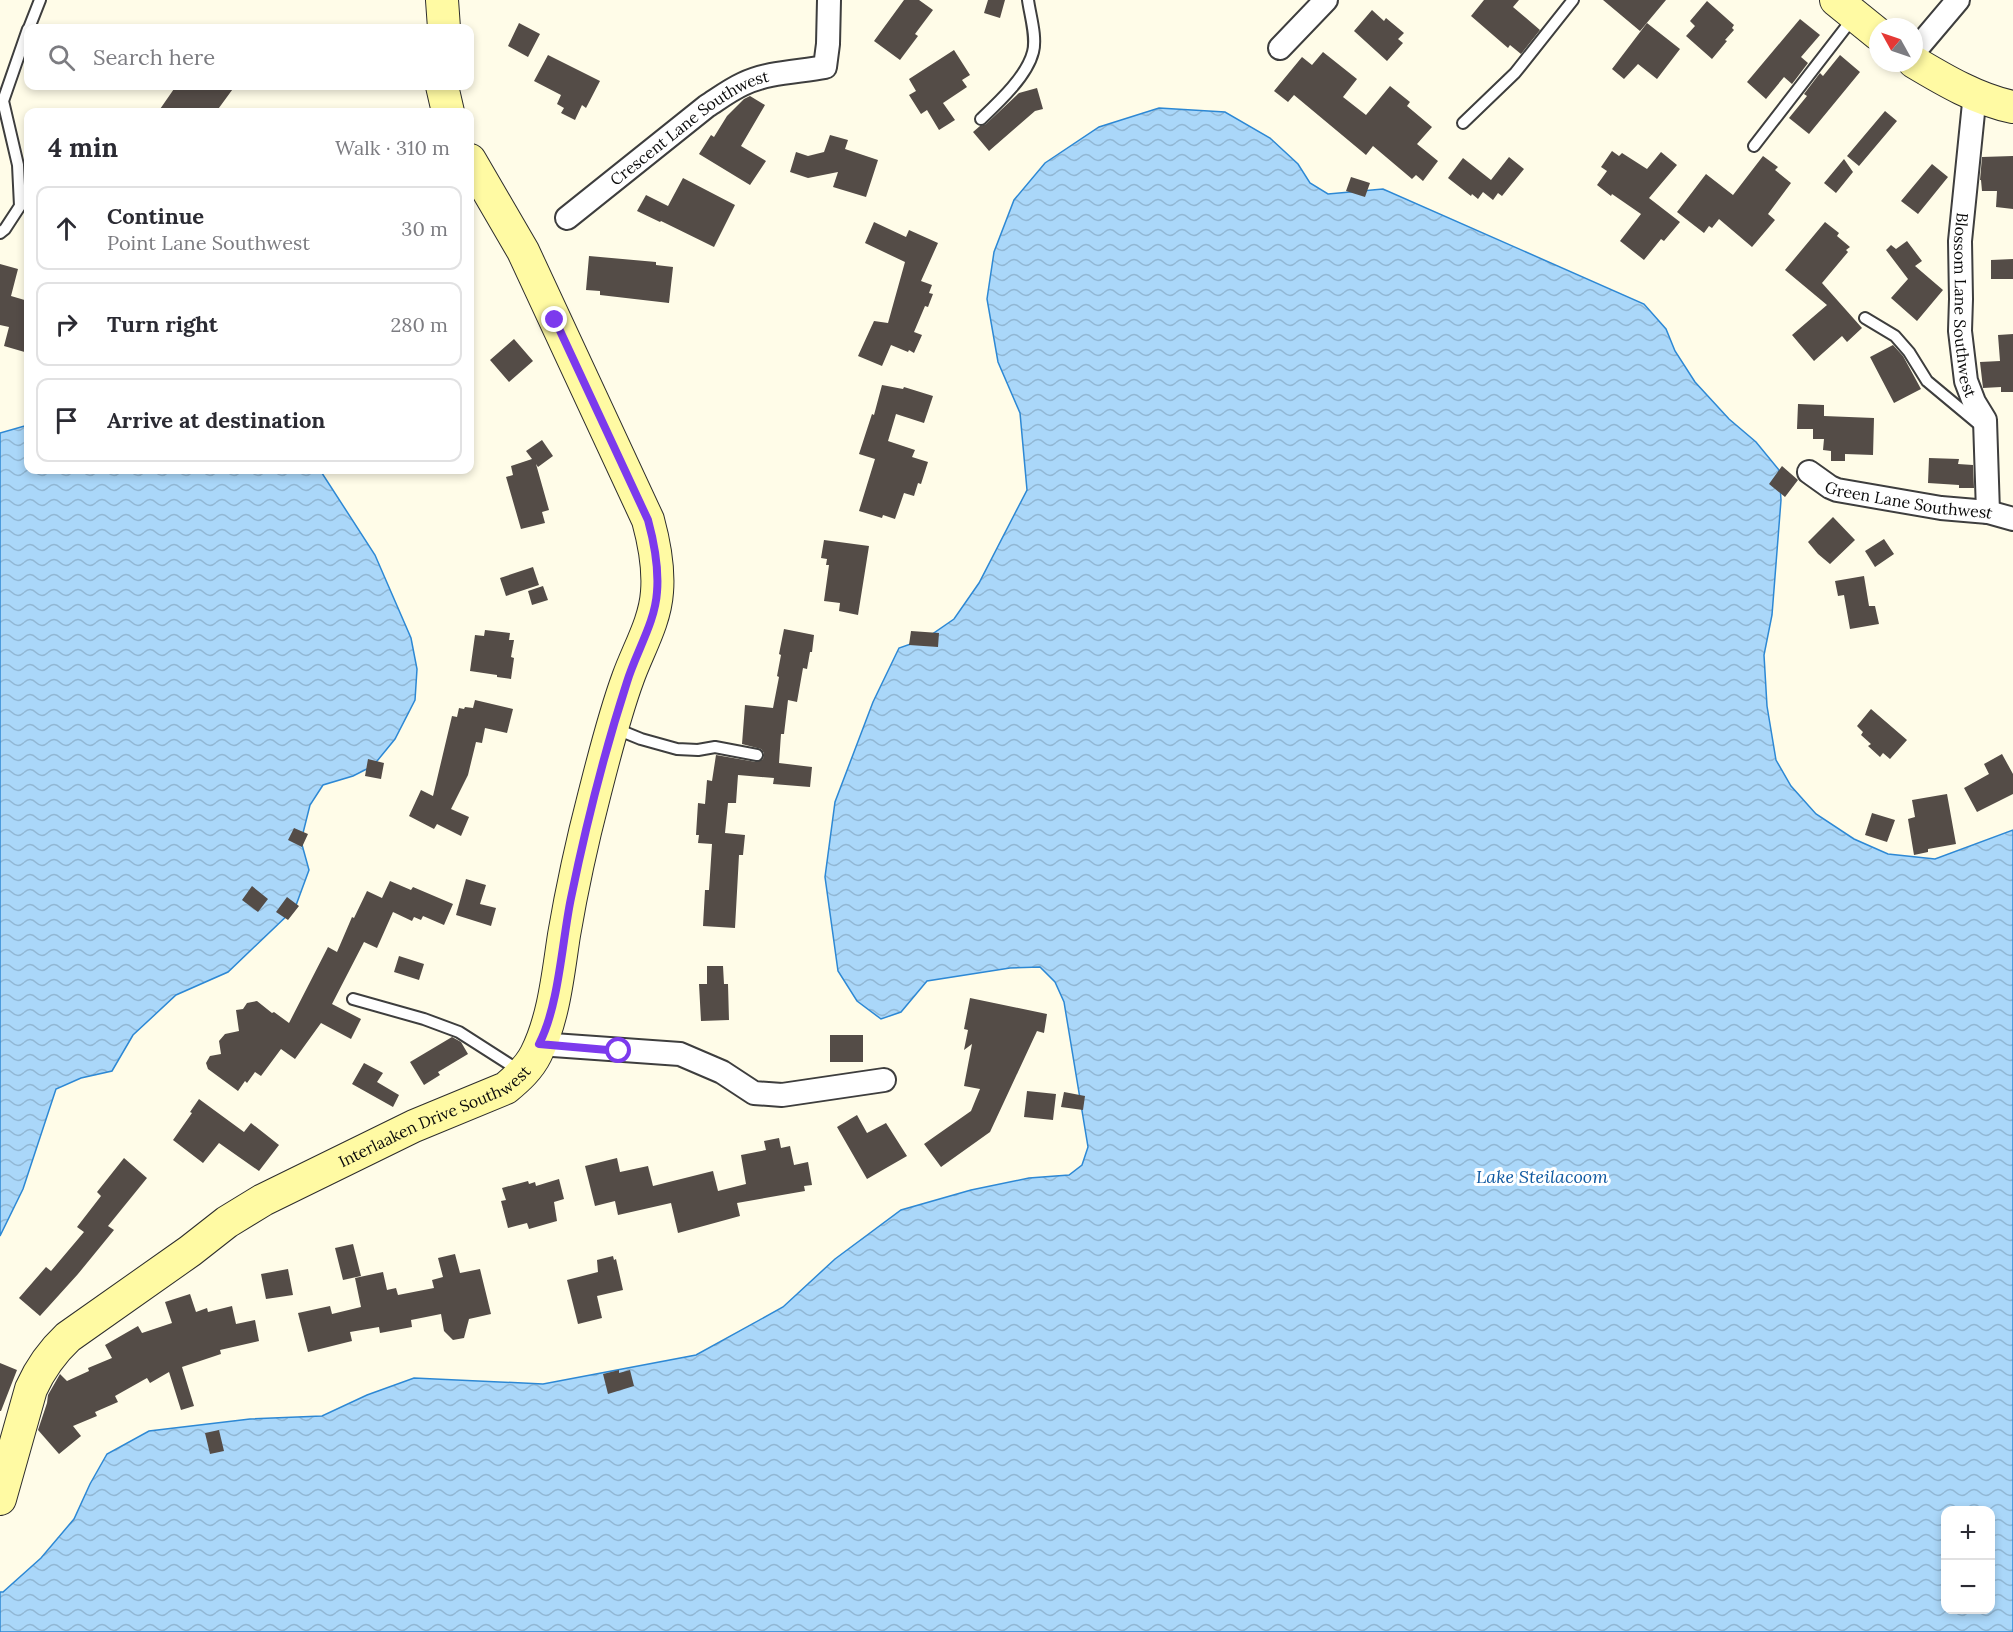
<!DOCTYPE html>
<html lang="en">
<head>
<meta charset="utf-8">
<style>
	body { margin:0; font-family:Lora,serif; background:#f7f7f7; color:#2b2b33 }
	.controls { position:absolute; right:18px; bottom:18px; display:grid; overflow:hidden; border-radius:12px; box-shadow:0 3px 9px #0003 }
	.controls button { width:54px; height:54px; display:grid; place-items:center; padding:0; border:0; border-bottom:2px solid #e1e1e2; background:#fff; color:#2b2b33; font:30px sans-serif }
	.compass { position:absolute; left:1869px; top:18px; width:54px; height:54px; border-radius:50%; background:#fff; box-shadow:0 3px 9px #0003; rotate:310deg }
	.stop { position:absolute; width:18px; height:18px; margin:-14px; border:4px solid #7c3aed; border-radius:50%; background:#fff }
	.stop.end { background:#7c3aed; border-color:#fff; box-shadow:0 2px 6px #0008 }
	.list { margin:0; padding:0; list-style:none }
	h2 { display:flex; justify-content:space-between; align-items:center; height:78px; margin:0; padding:0 24px; font-size:26px }
	h2 small { font-size:20px; font-weight:400; color:#7c7c81 }
	.list li { display:grid; grid-template-columns:39px 1fr auto; gap:18px; align-items:center; box-sizing:border-box; height:84px; margin:0 12px 12px; padding:0 12px; border:2px solid #e1e1e2; border-radius:12px }
	.list b { display:block; font-size:22px; white-space:nowrap }
	.list p { margin:0; font-size:20px; white-space:nowrap; color:#7c7c81 }
	.list em { font-size:20px; font-style:normal; color:#7c7c81 }
	.icon { flex:none; width:33px; height:33px; fill:none; stroke:currentColor; stroke-width:2; stroke-linecap:round; stroke-linejoin:round }
	.map { position:relative; flex:none; width:2013px; height:1632px; overflow:hidden }
	.search { position:absolute; background:#fff; box-shadow:0 3px 9px #0003; left:24px; top:24px; width:450px; height:66px; display:flex; align-items:center; gap:15px; box-sizing:border-box; padding:0 21px; border-radius:12px; color:#7c7c81; font-size:22px }
	.panel { position:absolute; background:#fff; box-shadow:0 3px 9px #0003; left:24px; top:108px; width:450px; height:366px; border-radius:12px }
	.map>svg:first-child { display:block }
</style>
</head>
<body>
<div class="map">
<svg width="2013" height="1632" viewBox="0 0 2013 1632">
	<defs>
		<pattern id="water-waves" width="16" height="10" patternUnits="userSpaceOnUse" patternTransform="scale(1.5)"><rect width="16" height="10" fill="#aad7f9"/><path d="M0 5q4-4 8 0t8 0" fill="none" stroke="#91b7d4"/></pattern>
	</defs>
	<rect width="100%" height="100%" fill="#fffce8"/>
	<path fill="url(#water-waves)" stroke="#2d88d4" stroke-width="1.5" fill-rule="evenodd" d="M1159 108 1225 112 1270 138 1298 164 1310 183 1328 194 1383 189 1644 304 1666 329 1675 351 1695 382 1729 419 1756 442 1779 470 1781 500 1772 615 1764 655 1767 706 1776 760 1791 786 1816 814 1854 839 1888 854 1935 859 2013 830V1632H0V1592H3L41 1558 74 1519 90 1484 107 1454 149 1431 250 1419 322 1416 367 1395 414 1378 543 1384 696 1355 783 1307 835 1259 901 1210 971 1190 1029 1178 1069 1175 1082 1165 1088 1147 1064 1002 1055 982 1040 967 1010 968 927 981 901 1012 881 1019 857 1001 838 971 825 877 835 802 873 702 899 648 925 639 954 619 979 583 1027 490 1020 413 998 362 987 299 994 252 1014 200 1045 163 1099 127ZM1946 1510H1990V1610H1946Z
		M28 425V470H320L375 555 411 638 417 669 415 700 395 739 373 766 353 776 323 785 310 805 301 841 309 870 295 908 228 972 176 995 133 1035 112 1071 81 1078 56 1089 23 1189 0 1236V433Z"/>
	<path fill="#544c47" d="M904 0H919L933 10 915 34 918 36 900 60 874 41Z
		M988 0H1005L1000 18 984 13Z
		M1484 0H1519L1513 7 1540 30 1521 54 1510 45 1508 48 1471 16Z
		M1603 0H1666L1640 31Z
		M1707 1 1734 25 1732 28 1734 30 1725 40 1727 41 1712 59 1686 36 1695 26 1690 21Z
		M1372 10 1384 21 1386 18 1404 33 1398 39 1403 43 1387 61 1354 31Z
		M1800 19 1820 35 1801 57 1808 63 1792 84 1784 77 1766 99 1747 82Z
		M519 23 540 34 528 57 508 46Z
		M1647 23 1680 49 1657 79 1638 64 1624 79 1612 69Z
		M954 50 970 75 962 80 967 87 943 103 955 120 939 130 927 110 921 114 909 95 916 91 909 79Z
		M1323 52 1357 79 1343 97 1366 115 1390 86 1410 102 1407 106 1432 127 1417 144 1438 161 1423 181 1416 175 1412 179 1373 146 1366 155 1294 95 1288 102 1274 91 1302 57 1312 65Z
		M548 55 600 81 586 108 582 105 575 120 561 113 564 108 557 104 561 95 534 81Z
		M1840 55 1860 72 1809 134 1789 118 1807 96 1804 94 1820 73 1823 76Z
		M176 86H235L216 112H158Z
		M1037 88 1043 109 1035 111 989 151 973 132 980 126 986 124 1019 93Z
		M750 96 765 105 741 146 766 161 750 185 699 154 711 135 714 137 727 116 744 99Z
		M1885 111 1897 121 1859 166 1847 156Z
		M830 135 848 140 845 149 878 160 866 197 833 187 838 172 808 178 790 172 796 152 808 156 824 152Z
		M1612 151 1619 156 1622 153 1647 169 1661 152 1677 165 1649 198 1680 222 1664 241 1661 239 1644 260 1620 241 1641 214 1612 194 1611 196 1597 185 1607 171 1601 167Z
		M1763 156 1778 167 1775 170 1791 183 1768 214 1775 220 1752 247 1719 219 1712 228 1709 226 1704 233 1677 212 1706 174 1733 195Z
		M2013 156V209L1996 207 1997 191H1982L1981 180H1980L1982 157Z
		M1509 157 1524 169 1502 196 1498 193 1493 200 1483 192 1478 199 1472 194 1471 196 1448 178 1463 158 1491 180Z
		M1844 159 1853 172 1836 193 1824 183Z
		M1932 164 1948 177 1918 214 1901 201Z
		M1351 177 1370 183 1365 197 1346 191Z
		M683 178 735 205 714 247 661 221 660 222 637 211 646 195 668 206Z
		M874 222 906 237 909 230 938 243 921 281 932 285 929 293 933 294 928 307 925 306 914 332 922 335 914 353 909 350 908 352 891 345 882 366 858 356 874 321 888 323 905 262 865 243Z
		M1825 222 1839 233 1837 236 1850 247 1846 250 1848 252 1822 283 1862 328 1847 342 1842 336 1814 361 1792 335 1827 305 1785 270Z
		M1907 241 1922 261 1915 266 1943 290 1917 321 1891 298 1908 279 1886 250 1891 245 1896 249Z
		M589 256 656 262V265L673 267 669 303 600 295V291L586 290Z
		M2013 259V279H1991V260Z
		M0 264 18 269 11 296 28 301V353L4 346 9 327 0 325Z
		M2013 334V392H2001V387L1983 388 1980 362 2000 361 1998 335Z
		M514 339 533 361 509 382 490 360Z
		M1893 345 1903 356 1921 389 1894 403 1870 357Z
		M882 385 903 389 904 387 933 396 924 423 896 414 888 441 915 450 912 457 928 462 921 484 918 483 914 496 904 493 895 519 883 515 882 518 859 511 875 459 859 454 872 414 874 415Z
		M1798 404 1824 405V416L1874 418 1873 455 1845 454V461H1831V451L1823 450 1824 439H1813V429H1797Z
		M542 440 553 456 538 467 536 464 549 510 542 512 545 523 521 529 506 477 513 475 511 466 532 459 526 451Z
		M1929 458 1959 459 1958 464 1973 465 1974 488H1959V485L1928 483Z
		M1782 466 1798 480 1785 497 1769 484Z
		M1833 517 1855 540 1830 564 1818 554 1808 542Z
		M1884 539 1894 554 1875 567 1865 551Z
		M824 540 869 546 858 615 839 611 840 603 824 601 829 565H826L827 559 821 558Z
		M533 567 539 585 506 596 500 578Z
		M1864 576 1869 606H1875L1879 624 1850 629 1844 595 1838 596 1835 581Z
		M543 586 548 600 532 605 528 591Z
		M784 629 814 635 812 652H810L807 669 803 668 797 702 788 700 784 734H781L779 763 812 767 810 787 773 784 774 778 738 775 736 803H728L725 833 745 835 743 855H739L735 928 703 926 705 890H709L712 844 698 843 699 835H696L698 803 705 804 707 780 712 781 716 755 756 762 763 759 764 753 761 749 742 744 745 705 773 708 779 677 777 676 781 655 779 654Z
		M485 630 510 633 509 640H514L511 657 514 658 511 679 497 677V675L470 671 475 635 484 636Z
		M911 631 939 633 938 647 909 645Z
		M475 700 513 709 507 733 485 728 482 743 476 742 468 775 451 809 469 817 461 836 437 824 434 829 409 816 421 790 433 796 452 716 457 717 459 708 464 709 465 707 473 708Z
		M1871 709 1907 740 1890 759 1883 753 1880 757 1868 746 1871 744 1861 735 1863 732 1857 726Z
		M2002 754 2013 774V794L1977 812 1964 788 1989 774 1984 764Z
		M368 759 384 763 381 779 365 776Z
		M1947 794 1956 844 1928 849V852L1914 855 1908 819 1915 817 1912 800Z
		M1872 813 1895 820 1887 842 1865 835Z
		M294 828 308 834 302 847 288 840Z
		M466 879 486 885 480 904 496 908 491 926 456 915Z
		M390 881 411 890 413 887 453 904 444 925 423 916 421 920 414 917 412 921 393 912 377 948 364 942 332 1004 361 1019 351 1039 321 1023 295 1059 281 1049 261 1076 255 1072 247 1083 245 1081 238 1091 208 1069 206 1063 210 1056 221 1054 219 1041 225 1034 239 1031 236 1010 243 1009 247 1003 257 1001 272 1013 274 1012 289 1023 328 947 337 952 352 917 354 918 367 891 382 898Z
		M252 886 268 899 258 912 242 900Z
		M287 897 299 906 288 920 276 912Z
		M399 956 424 964 419 980 394 972Z
		M707 966H723L724 984H728L729 1020 701 1021 699 984H707Z
		M970 998 1047 1014 1044 1033 1037 1031 990 1132 941 1167 924 1144 971 1111 980 1089 964 1086 972 1044 964 1050 968 1030 964 1029Z
		M830 1035H863V1062H830Z
		M452 1037 461 1042 468 1054 438 1072 440 1075 424 1085 410 1062Z
		M364 1063 383 1073 377 1082 399 1095 393 1107 352 1084Z
		M1027 1091 1056 1094 1053 1120 1024 1117Z
		M1064 1092 1085 1096 1083 1110 1061 1107Z
		M199 1099 244 1132 251 1123 279 1145 259 1171 219 1143 203 1163 173 1140 192 1113 190 1112Z
		M857 1115 867 1133 886 1123 907 1156 867 1179 837 1127Z
		M779 1138 781 1148 790 1146 794 1165 808 1162 812 1185 804 1186 805 1191 737 1203 740 1216 678 1233 671 1203 618 1215 615 1201 595 1206 585 1166 617 1158 620 1172 648 1166 653 1186 713 1171 718 1191 746 1184 741 1155 766 1150 764 1141Z
		M124 1158 147 1178 108 1226 114 1230 78 1274 40 1316 19 1298 46 1267 51 1271 84 1232 77 1227 101 1196 97 1192Z
		M559 1179 564 1199 554 1202 557 1221 529 1229 527 1223 508 1228 501 1201 506 1200 502 1188 528 1181 529 1184 535 1182 536 1186Z
		M353 1244 361 1276 343 1280 335 1248Z
		M455 1254 460 1273 480 1269 491 1314 469 1319 464 1338 453 1340 444 1331 441 1314 411 1320 412 1327 380 1333 379 1327 350 1332 352 1341 308 1352 298 1313 330 1306 332 1314 361 1307 355 1278 383 1272 387 1290 396 1288 398 1295 434 1288 432 1280 443 1277 438 1258Z
		M613 1256 614 1260 616 1259 623 1290 597 1296 602 1318 578 1324 567 1280 598 1272 597 1260Z
		M288 1269 293 1295 266 1299 261 1274Z
		M190 1294 196 1312 207 1308 208 1312 232 1306 236 1324 255 1320 259 1341 220 1350 221 1354 182 1367 194 1406 181 1410 169 1372 150 1383 147 1378 115 1396 118 1402 95 1412 97 1416 73 1426 81 1436 59 1454 38 1430 47 1403 48 1395 60 1374 67 1381 89 1371 88 1368 112 1358 105 1345 138 1326 142 1333 172 1323 165 1302Z
		M0 1363 17 1370 1 1411H0Z
		M619 1370V1373L630 1370 634 1386 608 1394 603 1374Z
		M219 1430 224 1451 210 1454 205 1433Z"/>
	<g fill="none" stroke-linecap="round" stroke-linejoin="round">
		<defs>
			<path id="lane" d="M29 28 40 0
				M981 119C999 102 1027 76 1033 52 1037 37 1030 15 1028 0
				M1463 123 1515 73 1573 0
				M1754 146 1853 18
				M0 233 5 229 20 206 18 165 3 101 28 29
				M1865 318 1895 336 1909 352 1927 381 1981 426
				M614 728 641 739 677 749 698 750 715 747 757 755
				M353 999 424 1019 459 1032 520 1071"/>
			<g id="street">
				<path d="M1280 48 1326 0"/>
				<path d="M1914 52 1958 0"/>
				<path id="s1" d="M1975 93 1960 241 1961 299 1960 331 1966 381 1974 402 1985 420 1988 512"/>
				<path id="s2" d="M567 218 707 106C718 99 730 90 743 84 768 72 798 72 825 67L828 44 829 0"/>
				<path id="s3" d="M1809 472 1830 487 1837 490 1941 508 1988 512 2013 519"/>
				<path d="M539 1044 680 1054 722 1072 754 1093 782 1095 884 1080"/>
			</g>
			<g id="secondary">
				<path d="M442 0 444 28"/>
				<path d="M1836 0 1878 34"/>
				<path d="M1914 62C1944 80 1978 100 2013 107"/>
				<path d="M442 86 448 112"/>
				<path id="s4" d="M0 1499 31 1389C40 1369 52 1352 68 1337L190 1251 227 1222 263 1200 414 1126 506 1088C518 1078 529 1068 536 1054 554 1018 558 974 564 935 572 888 582 842 594 796 604 757 614 716 628 678 638 650 655 622 657 592 659 568 654 542 648 520L523 251 470 160"/>
			</g>
		</defs>
		<use href="#lane" stroke="#3e3e3e" stroke-width="14"/>
		<use href="#street" stroke="#3e3e3e" stroke-width="26"/>
		<use href="#secondary" stroke="#2d2d2d" stroke-width="34"/>
		<use href="#lane" stroke="#fff" stroke-width="10"/>
		<use href="#street" stroke="#fff" stroke-width="22"/>
		<use href="#secondary" stroke="#fffaa3" stroke-width="32"/>
	</g>
	<g fill="none" stroke-linecap="round" stroke-linejoin="round">
		<path stroke="#7c3aed" stroke-width="8" d="M555 320 648 520C654 542 659 568 657 592 655 623 636 652 627 682 604 753 586 825 571 898 562 941 559 1006 539 1044L619 1051"/>
	</g>
	<g text-anchor="middle" stroke-width="6" stroke-linejoin="round" paint-order="stroke">
		<g font-size="16" fill="#0b0b0b" stroke="#fff">
			<text dy="6" stroke="none"><textPath href="#s2" startOffset="153">Crescent Lane Southwest</textPath></text>
			<text dy="6" stroke="none"><textPath href="#s1" startOffset="213">Blossom Lane Southwest</textPath></text>
			<text dy="6" stroke="none"><textPath href="#s3" startOffset="106">Green Lane Southwest</textPath></text>
			<text dy="6" stroke="none"><textPath href="#s4" startOffset="608">Interlaaken Drive Southwest</textPath></text>
		</g>
		<g font-size="18" font-style="italic" fill="#0f59a1" stroke="#fff">
			<text x="1542" y="1183">Lake Steilacoom</text>
		</g>
	</g>
</svg>
<div class="controls">
<button>+</button>
<button>−</button>
</div>
<svg class="compass" viewBox="-18 -18 36 36"><path d="M0-13l5 13h-10z" fill="#e53935"/><path d="M0 13l5-13h-10z" fill="#7c7c81"/></svg>
<div class="stop" style="left:619px;top:1051px"></div>
<div class="stop end" style="left:555px;top:320px"></div>
<div class="search"><svg class="icon" aria-label="search" viewBox="0 0 24 24"><circle cx="10" cy="10" r="6"/><path d="M15 15l6 6"/></svg>Search here</div>
<section class="panel">
<h2>4 min<small>Walk · 310 m</small></h2>
<ul class="list">
<li><svg class="icon" aria-label="ahead" viewBox="0 0 24 24"><path d="M12 20V5M6 11l6-6 6 6"/></svg><div><b>Continue</b><p>Point Lane Southwest</p></div><em>30 m</em></li>
<li><svg class="icon" aria-label="right" viewBox="0 0 24 24"><path d="M7 20v-9h11M14 6l5 5-5 5"/></svg><div><b>Turn right</b></div><em>280 m</em></li>
<li><svg class="icon" aria-label="arrive" viewBox="0 0 24 24"><path d="M6 21V4h12l-3 4 3 4H6"/></svg><div><b>Arrive at destination</b></div></li>
</ul>
</section>
</div>
</body>
</html>
